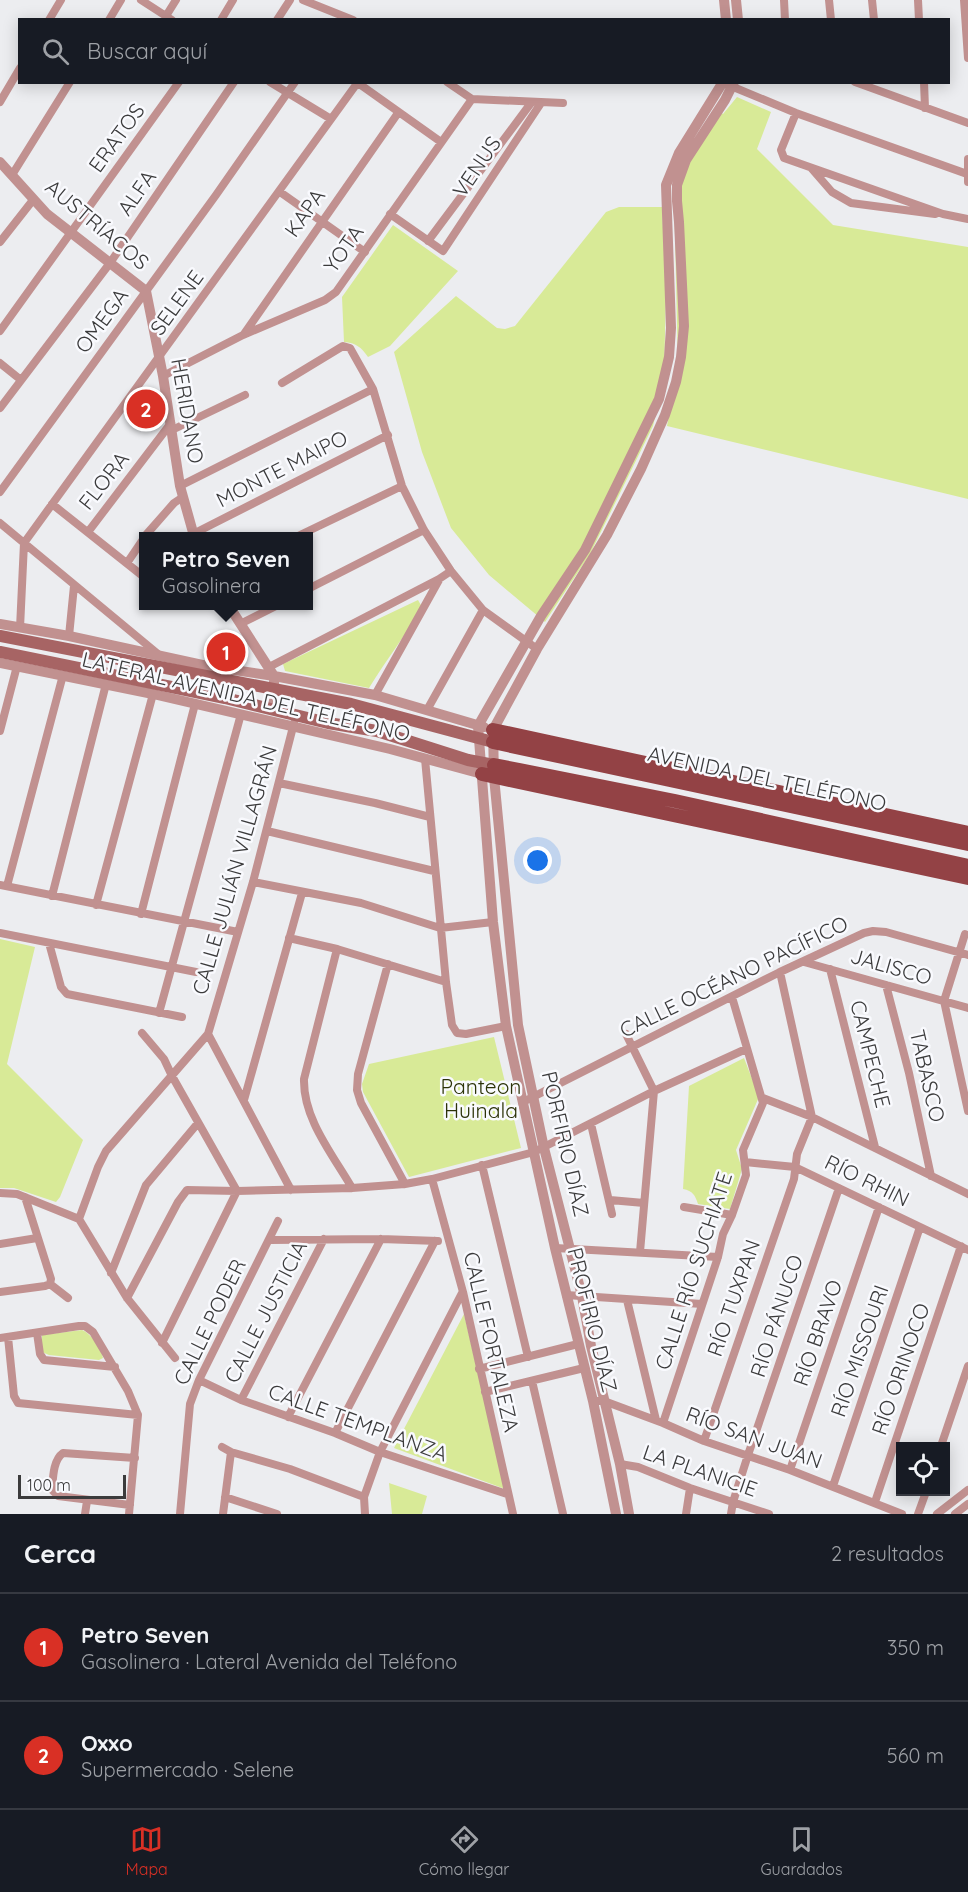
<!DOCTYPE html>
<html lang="es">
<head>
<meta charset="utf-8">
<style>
	body { margin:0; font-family:Quicksand,sans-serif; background:#20242c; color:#f1f3f6 }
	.controls { position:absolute; right:18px; bottom:18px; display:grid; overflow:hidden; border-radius:0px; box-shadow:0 3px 15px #0003 }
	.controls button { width:54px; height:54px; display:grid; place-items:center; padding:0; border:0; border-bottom:2px solid #363941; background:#171b24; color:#f1f3f6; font:30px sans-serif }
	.scale { position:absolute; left:18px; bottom:15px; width:108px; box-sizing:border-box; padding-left:6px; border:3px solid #3b3b3c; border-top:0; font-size:16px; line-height:21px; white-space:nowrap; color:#3b3b3c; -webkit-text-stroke:4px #f9fafe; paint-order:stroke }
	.you { position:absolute; left:538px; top:861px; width:21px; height:21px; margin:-15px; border:4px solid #fff; border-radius:50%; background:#1a73e8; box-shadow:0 0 0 9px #1a73e833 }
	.badge { display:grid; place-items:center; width:39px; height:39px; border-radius:50%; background:#d93025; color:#fff; font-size:20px; font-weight:700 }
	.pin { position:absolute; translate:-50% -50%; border:3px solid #fff; box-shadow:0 2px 6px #0006 }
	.popup { position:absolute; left:139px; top:532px; width:174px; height:78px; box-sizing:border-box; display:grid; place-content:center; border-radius:0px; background:#171b24; filter:drop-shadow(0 2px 4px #0005); font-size:20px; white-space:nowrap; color:#9ea1a6 }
	.popup b { font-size:22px; color:#f1f3f6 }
	.popup::after { content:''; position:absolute; left:50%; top:100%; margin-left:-12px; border:12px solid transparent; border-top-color:#171b24 }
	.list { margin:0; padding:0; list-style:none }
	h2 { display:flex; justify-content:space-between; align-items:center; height:78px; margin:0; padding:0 24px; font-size:26px }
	h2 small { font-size:20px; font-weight:400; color:#9ea1a6 }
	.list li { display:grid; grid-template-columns:39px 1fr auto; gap:18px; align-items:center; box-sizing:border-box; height:108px; padding:0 24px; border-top:2px solid #363941 }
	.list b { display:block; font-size:22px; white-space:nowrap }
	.list p { margin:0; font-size:20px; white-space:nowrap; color:#9ea1a6 }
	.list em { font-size:20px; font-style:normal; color:#9ea1a6 }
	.icon { flex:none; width:33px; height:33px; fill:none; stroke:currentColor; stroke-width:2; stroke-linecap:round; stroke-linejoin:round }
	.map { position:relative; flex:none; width:968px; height:1514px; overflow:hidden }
	.search { position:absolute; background:#171b24; box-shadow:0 3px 15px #0003; left:18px; right:18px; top:18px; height:66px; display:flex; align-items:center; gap:15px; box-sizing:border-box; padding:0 21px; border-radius:0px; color:#9ea1a6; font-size:22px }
	.sheet { height:294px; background:#171b24 }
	nav { display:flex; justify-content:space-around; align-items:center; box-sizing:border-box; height:84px; border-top:2px solid #363941; background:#171b24; font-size:16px; color:#9ea1a6 }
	nav a { display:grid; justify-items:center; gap:3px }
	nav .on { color:#d93025 }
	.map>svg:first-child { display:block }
</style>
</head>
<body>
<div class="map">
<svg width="968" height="1514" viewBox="0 0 968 1514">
	<rect width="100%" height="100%" fill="#ecedf0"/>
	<path fill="#d8ea97" d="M737 97 771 112 757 149 833 225 968 247V499L667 426 678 368 674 190 717 109 723 114Z
		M619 207H662L666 290 664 377 653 426 590 554 545 622 489 575 451 528 422 452 394 352 456 296 497 328 505 329 515 326 606 212Z
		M393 225 458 271 390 346 368 357C361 347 356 343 344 342L342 297Z
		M418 600 422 607C406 635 386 660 369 688L285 671 283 664Z
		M0 939 35 947 7 1064 83 1140 60 1197 56 1202 14 1188H0Z
		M494 1037 521 1148 409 1177 363 1092 362 1084 369 1064Z
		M744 1058 759 1097 736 1150 742 1169 730 1209 698 1204C695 1195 693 1191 683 1189L689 1086Z
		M464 1314 505 1489 394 1448Z
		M82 1330C91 1333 101 1349 103 1358L99 1360 49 1355 42 1352V1335Z
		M389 1483 427 1496 422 1514H392Z"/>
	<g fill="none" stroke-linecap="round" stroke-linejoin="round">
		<path stroke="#c19190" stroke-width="8" d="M141 0 172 20
			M303 0 353 20
			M784 0 785 20
			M829 0 831 20
			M872 0 874 20
			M918 0 919 20
			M964 0 968 58
			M166 16 176 0
			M49 20 61 0
			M109 20 121 0
			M221 20 233 0
			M277 20 290 0
			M270 82 331 119
			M447 82 472 99 563 103
			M855 82 968 123
			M924 82 925 108
			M358 83 441 142
			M726 84 796 113 967 174
			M0 102 20 68
			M796 113 781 150 784 158 943 214 968 219
			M968 159V182
			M812 169 832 192 851 203 935 214
			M12 175 70 82
			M280 192 365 252
			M390 214 443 251 541 103
			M428 241 531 103
			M0 242 33 200
			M0 331 179 82
			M244 334 398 113
			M0 363 21 380
			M163 376 243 335 325 300 336 292 472 99
			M282 383 343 346 350 348 373 389 402 486 424 530 451 571 483 610 537 649
			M0 408 110 263 234 82
			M172 430 245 395
			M180 486 373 389
			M0 492 216 195 295 82
			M52 504 144 577
			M0 523 158 654
			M88 532 171 423
			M193 534 388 435
			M145 536 174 503 183 497
			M298 536 402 486
			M127 563 144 538
			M308 589 424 530
			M240 624 276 606
			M20 628 24 543 358 82
			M69 636 74 586
			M269 667 439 579 451 571
			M375 695 439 580
			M427 710 483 610
			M0 731 17 666
			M425 759 446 982 452 1025 457 1033 466 1034 506 1026
			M279 783 375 803 430 817
			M267 831 434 871
			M253 882 361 903 440 928 493 922
			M0 885 238 932
			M7 886 63 675
			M52 896 106 684
			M96 905 153 694
			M141 914 195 704
			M0 933 196 972
			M965 934 944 1001 968 1111
			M289 938 337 949 446 982
			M49 943 61 987 67 994 182 1017
			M337 949 304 1079C303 1119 333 1155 352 1188
			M804 962 968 1008
			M388 964 358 1074 357 1090 361 1103 405 1184
			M830 969 875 1147
			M886 985 909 1073 931 1176
			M159 1013 241 714
			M142 1033 164 1059 172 1076 237 1191 162 1343
			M208 1034 291 1190
			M626 1034 654 1091 640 1252
			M763 1098 812 1117 968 1194
			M244 1100 302 893
			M523 1102 780 972 864 933 873 931 886 932 968 955
			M591 1124 612 1214
			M745 1162 795 1167 968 1250
			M482 1165 528 1357
			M432 1179 463 1292 513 1514
			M0 1193 17 1194 79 1219
			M25 1197 51 1279 50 1284
			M610 1200 644 1203
			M684 1207 732 1215
			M79 1219 98 1167 106 1151 208 1034 253 882 294 723
			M79 1219 127 1298 175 1358
			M270 1240 381 1239 438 1241
			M0 1244 37 1238
			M555 1248 718 1257
			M111 1273 146 1185 198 1123
			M50 1284 68 1298
			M0 1292 45 1286 50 1284
			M566 1295 702 1304
			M127 1298 178 1202 187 1190 237 1191 352 1188 405 1184 432 1179 534 1152 654 1091 746 1049
			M627 1300 656 1420
			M37 1333 40 1354 44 1360 115 1367
			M8 1337 14 1396 18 1403 138 1415
			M0 1338 79 1326H85L93 1332 128 1391 138 1415 129 1514
			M479 1369 578 1344
			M199 1380 241 1400 335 1433 380 1452 440 1472 507 1494
			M532 1381 563 1514
			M485 1392 584 1368
			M241 1400 324 1239
			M593 1401H604L663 1423 704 1441 790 1470 902 1514
			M288 1417 381 1239
			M663 1423 718 1257 723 1234 732 1215 746 1175 743 1150 763 1103 732 997
			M335 1433 435 1241
			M704 1441 794 1179 797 1154 812 1117 780 972
			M941 1446 968 1366
			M222 1447 231 1452 290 1469 364 1497
			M620 1464 638 1467 690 1488 769 1514
			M790 1470 879 1207
			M833 1486 920 1227
			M225 1497 277 1514
			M875 1502 961 1246
			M130 1505 58 1496 52 1490C53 1478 53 1460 63 1453L135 1458
			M85 1514 87 1501
			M180 1514 190 1404 199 1380 278 1221
			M223 1514 231 1452
			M365 1514 364 1497 380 1452 462 1293
			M686 1514 690 1488
			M731 1514 733 1502 748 1455 839 1188
			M918 1514 926 1492
			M937 1514 968 1490
			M955 1514 968 1504"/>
		<path stroke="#c19190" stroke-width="10" d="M724 0 726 20
			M736 0 738 20
			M0 162 47 214 146 291 163 376 180 486 194 536
			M229 606 274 676V689L270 708
			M0 624 69 636 207 666 274 676 375 695 484 727
			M0 663 153 694 390 749 482 774
			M616 1514 593 1401 555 1248 506 1026 493 922 478 726 541 616 585 550 659 399 669 357 671 328 666 185 679 153 723 82
			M629 1514 620 1464 591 1346 582 1296 544 1148 518 1025 494 777 493 730 537 649 607 535 641 469 665 415 676 382 681 357 684 326 679 222 677 201V185L686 160 725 100 734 82"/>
		<path stroke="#a76464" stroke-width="12" d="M0 636 351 704 493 742
			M0 652 225 698 328 723 377 731 468 760 494 765"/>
		<path stroke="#934245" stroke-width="14" d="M493 730 968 833
			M493 742 968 844
			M494 765 675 801 968 866
			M482 774 968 878"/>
	</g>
	<g text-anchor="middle" stroke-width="5" stroke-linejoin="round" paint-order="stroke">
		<g font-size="21" fill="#3b3b3c" stroke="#f9fafe">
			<text transform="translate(117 138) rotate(-54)" y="7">ERATOS</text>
			<text transform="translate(477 167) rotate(-56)" y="7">VENUS</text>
			<text transform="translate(137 193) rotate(-55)" y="7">ALFA</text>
			<text transform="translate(305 213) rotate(-55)" y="7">KAPA</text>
			<text transform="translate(97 225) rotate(40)" y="7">AUSTRÍACOS</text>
			<text transform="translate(344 249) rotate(-55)" y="7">YOTA</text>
			<text transform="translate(177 303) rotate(-54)" y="7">SELENE</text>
			<text transform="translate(102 321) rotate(-54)" y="7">OMEGA</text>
			<text transform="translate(187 411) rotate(80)" y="7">HERIDANO</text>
			<text transform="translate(282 469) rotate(-27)" y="7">MONTE MAIPO</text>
			<text transform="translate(104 481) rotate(-52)" y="7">FLORA</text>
			<text transform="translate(246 697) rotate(13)" y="7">LATERAL AVENIDA DEL TELÉFONO</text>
			<text transform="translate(767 779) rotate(12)" y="7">AVENIDA DEL TELÉFONO</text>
			<text transform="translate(235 870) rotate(-74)" y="7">CALLE JULIÁN VILLAGRÁN</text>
			<text transform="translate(891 967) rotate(16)" y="7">JALISCO</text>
			<text transform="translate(734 977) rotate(-26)" y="7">CALLE OCÉANO PACÍFICO</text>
			<text transform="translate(870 1054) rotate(76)" y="7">CAMPECHE</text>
			<text transform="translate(927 1076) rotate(77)" y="7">TABASCO</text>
			<text transform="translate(565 1144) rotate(77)" y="7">PORFIRIO DÍAZ</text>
			<text transform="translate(867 1181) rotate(26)" y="7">RÍO RHIN</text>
			<text transform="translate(694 1271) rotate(-72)" y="7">CALLE RÍO SUCHIATE</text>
			<text transform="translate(734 1298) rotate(-71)" y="7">RÍO TUXPAN</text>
			<text transform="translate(266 1312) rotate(-63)" y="7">CALLE JUSTICIA</text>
			<text transform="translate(777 1316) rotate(-72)" y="7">RÍO PÁNUCO</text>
			<text transform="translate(592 1320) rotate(76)" y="7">PROFIRIO DÍAZ</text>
			<text transform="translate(210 1322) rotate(-64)" y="7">CALLE PODER</text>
			<text transform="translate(818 1333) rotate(-71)" y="7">RÍO BRAVO</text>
			<text transform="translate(491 1342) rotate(77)" y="7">CALLE FORTALEZA</text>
			<text transform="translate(860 1351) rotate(-71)" y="7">RÍO MISSOURI</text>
			<text transform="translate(901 1369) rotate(-71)" y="7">RÍO ORINOCO</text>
			<text transform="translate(358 1423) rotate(20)" y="7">CALLE TEMPLANZA</text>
			<text transform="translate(754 1438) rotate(20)" y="7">RÍO SAN JUAN</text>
			<text transform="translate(700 1471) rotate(19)" y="7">LA PLANICIE</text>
		</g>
		<g font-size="21" fill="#2c3308" stroke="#f9fafe">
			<text x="481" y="1094">Panteon<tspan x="481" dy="24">Huinala</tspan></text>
		</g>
	</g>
</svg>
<div class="controls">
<button><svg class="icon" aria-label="locate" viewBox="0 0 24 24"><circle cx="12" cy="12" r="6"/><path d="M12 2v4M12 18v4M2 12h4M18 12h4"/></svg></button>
</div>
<div class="scale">100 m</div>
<div class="you"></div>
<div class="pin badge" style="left:226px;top:652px">1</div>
<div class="popup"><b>Petro Seven</b>Gasolinera</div>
<div class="pin badge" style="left:146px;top:409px">2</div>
<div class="search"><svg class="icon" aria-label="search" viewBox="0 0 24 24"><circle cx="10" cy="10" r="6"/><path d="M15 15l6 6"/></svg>Buscar aquí</div>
</div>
<section class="sheet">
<h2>Cerca<small>2 resultados</small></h2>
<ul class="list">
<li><span class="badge">1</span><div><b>Petro Seven</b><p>Gasolinera · Lateral Avenida del Teléfono</p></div><em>350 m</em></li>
<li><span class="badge">2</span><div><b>Oxxo</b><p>Supermercado · Selene</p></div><em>560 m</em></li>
</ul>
</section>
<nav>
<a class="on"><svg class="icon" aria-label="map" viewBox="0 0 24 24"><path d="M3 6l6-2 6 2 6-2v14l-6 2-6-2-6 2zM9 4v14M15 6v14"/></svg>Mapa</a>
<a><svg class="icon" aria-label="directions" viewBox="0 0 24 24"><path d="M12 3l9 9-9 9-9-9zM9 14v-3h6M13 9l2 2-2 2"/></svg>Cómo llegar</a>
<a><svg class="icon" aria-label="saved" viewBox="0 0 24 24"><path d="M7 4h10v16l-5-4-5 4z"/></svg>Guardados</a>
</nav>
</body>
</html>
